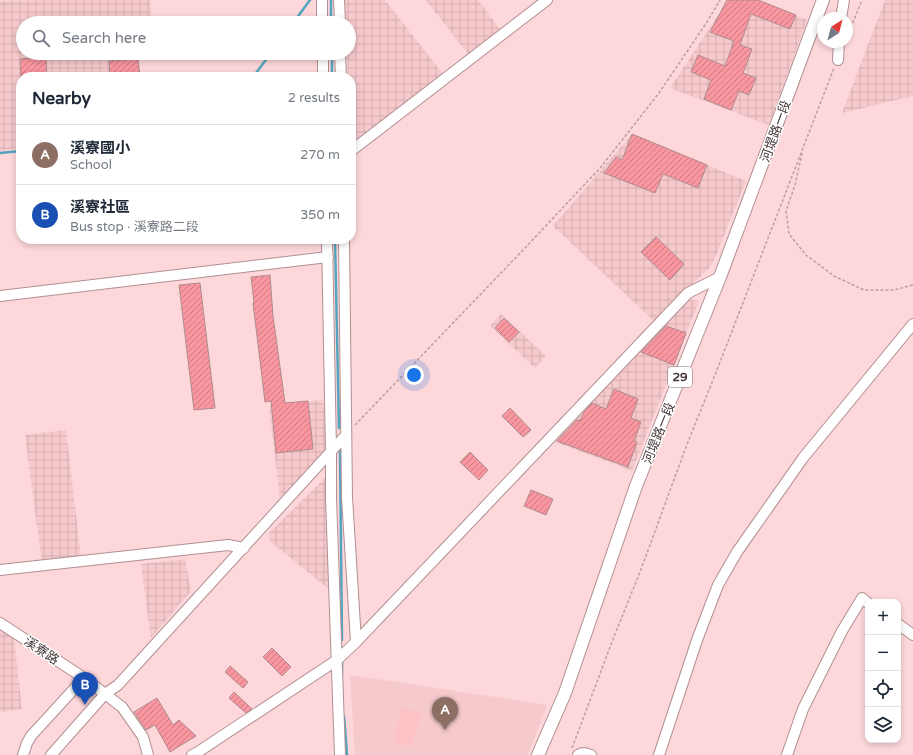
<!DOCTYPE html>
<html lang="en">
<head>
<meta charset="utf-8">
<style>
	body { margin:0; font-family:"Varela Round","Noto Sans TC",sans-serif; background:#f6f6f7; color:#1f2937 }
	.controls { position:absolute; right:12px; bottom:12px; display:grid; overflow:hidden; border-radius:8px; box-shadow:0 2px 6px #0003 }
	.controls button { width:36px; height:36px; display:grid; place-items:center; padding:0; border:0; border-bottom:1px solid #e0e1e3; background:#fff; color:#1f2937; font:20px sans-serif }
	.compass { position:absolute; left:817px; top:12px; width:36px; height:36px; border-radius:50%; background:#fff; box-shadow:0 2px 6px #0003; rotate:36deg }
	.you { position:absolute; left:414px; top:375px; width:14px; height:14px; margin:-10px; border:3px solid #fff; border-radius:50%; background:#1a73e8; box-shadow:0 0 0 6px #1a73e833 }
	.badge { display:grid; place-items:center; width:26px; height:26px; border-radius:50%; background:#d93025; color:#fff; font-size:13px; font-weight:700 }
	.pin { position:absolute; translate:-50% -33px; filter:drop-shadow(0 1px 2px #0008) }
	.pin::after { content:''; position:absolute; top:21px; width:14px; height:12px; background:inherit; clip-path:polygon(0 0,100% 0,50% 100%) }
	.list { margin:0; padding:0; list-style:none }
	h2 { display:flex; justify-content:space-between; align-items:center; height:52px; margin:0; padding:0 16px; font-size:17px }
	h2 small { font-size:13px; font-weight:400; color:#747a83 }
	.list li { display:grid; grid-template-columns:26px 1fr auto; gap:12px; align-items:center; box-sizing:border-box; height:60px; padding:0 16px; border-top:1px solid #e0e1e3 }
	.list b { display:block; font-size:15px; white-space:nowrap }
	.list p { margin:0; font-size:13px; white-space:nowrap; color:#747a83 }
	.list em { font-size:13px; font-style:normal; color:#747a83 }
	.icon { flex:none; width:22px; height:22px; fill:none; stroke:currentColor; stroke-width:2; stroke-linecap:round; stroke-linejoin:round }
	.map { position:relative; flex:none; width:913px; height:755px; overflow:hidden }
	.search { position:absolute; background:#fff; box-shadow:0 2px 6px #0003; left:16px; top:16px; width:340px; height:44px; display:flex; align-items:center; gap:10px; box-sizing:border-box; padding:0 14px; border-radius:22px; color:#747a83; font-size:15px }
	.panel { position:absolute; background:#fff; box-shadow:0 2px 6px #0003; left:16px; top:72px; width:340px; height:172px; border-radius:16px }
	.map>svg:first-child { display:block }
</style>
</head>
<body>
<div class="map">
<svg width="913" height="755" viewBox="0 0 913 755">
	<defs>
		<pattern id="industrial-grid" width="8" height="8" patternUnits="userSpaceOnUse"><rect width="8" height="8" fill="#f6c9cc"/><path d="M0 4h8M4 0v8" fill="none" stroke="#d4adb0"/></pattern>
		<pattern id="building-hatch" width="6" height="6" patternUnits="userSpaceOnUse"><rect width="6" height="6" fill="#fa96a0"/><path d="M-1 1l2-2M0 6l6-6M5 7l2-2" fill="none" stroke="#cc7b83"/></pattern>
	</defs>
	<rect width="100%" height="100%" fill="#fdd7da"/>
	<path fill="#f6c9cc" d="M350 675 547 705 528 755H355Z"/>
	<path fill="url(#industrial-grid)" d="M46 0H150L152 23H23V53H138L140 77H21V148L0 151V1Z
		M345 0H385L443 74 353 145 351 141V77H348L347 53H349V23H346Z
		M426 0H478L500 29 468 54Z
		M728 0H756L807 20 769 125 670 88Z
		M885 0H913V96L842 113Z
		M632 134 746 181 712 265 655 322 553 226Z
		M688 299 699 301 632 471 555 442Z
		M501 314 546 356 535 368 490 326Z
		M323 400 327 451 280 499 269 406Z
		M66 430 81 558 42 563 25 435Z
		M328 475 331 591 270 541 269 533Z
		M185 559 191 591 151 638 141 564Z
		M0 629 14 639 22 709 0 712Z"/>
	<path fill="#fec1c5" d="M403 708 421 713 412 747 393 742Z"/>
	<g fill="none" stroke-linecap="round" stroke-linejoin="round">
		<path stroke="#53a5bf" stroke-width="2.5" d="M331 0V23
			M293 23 310 0
			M332 53V77
			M253 77 271 53
			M0 153 21 151
			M335 239 339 428
			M340 451 342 640
			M342 675V660
			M344 716 347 755"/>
	</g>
	<path fill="url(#building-hatch)" stroke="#af8c8f" d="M727 0H758L796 15 790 29 751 14 740 45 752 49 743 73 756 78 749 95 739 91 731 110 704 99 711 80 691 72 698 55 725 66 734 41 710 32Z
		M46 57 47 77H21L20 59Z
		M138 59 140 77H110L109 61Z
		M632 134 707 165 698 188 663 174 655 193 604 173 616 157 622 160Z
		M656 237 684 264 670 280 641 252Z
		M270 275 273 316 285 403 308 401 313 449 276 453 271 401 265 402 253 303 254 302 251 277Z
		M200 283 215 408 194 410 179 285Z
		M504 318 519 332 509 342 495 328Z
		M666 326 686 333 674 365 641 352Z
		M614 389 638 399 631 418 641 422 634 441 637 442 628 467 557 441 577 420 580 421 584 412 592 403 606 409Z
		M510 408 531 430 523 437 502 416Z
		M470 452 488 470 479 480 460 462Z
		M531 490 553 499 546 515 524 506Z
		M272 648 291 667 282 676 263 657Z
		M230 666 248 682 243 688 225 672Z
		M234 692 252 709 246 713 229 698Z
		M157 698 173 725 179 720 196 736 170 752 155 725 146 730 134 712Z"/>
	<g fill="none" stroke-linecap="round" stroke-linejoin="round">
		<defs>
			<path id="minor" d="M322 0V23
				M339 0 340 23
				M841 18 844 0
				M323 53V77
				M340 53 341 77
				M838 60 839 42
				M351 151 547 0
				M327 239 331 450V498L340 755
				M344 239 347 497 356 642
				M0 296 328 257
				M0 570 228 545 244 548
				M0 623 84 678 122 707 143 737 148 755
				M898 624 913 635
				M23 755 27 743 31 736 84 678
				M51 755 105 694 118 685 346 435
				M192 755 198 752 337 660 356 642 688 293 720 277
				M578 755C582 752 587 753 591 755
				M659 755 697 640 718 585 737 552 803 458 913 324
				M787 755 803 709 842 631 862 598 868 603"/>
			<path id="major" d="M538 755 565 693 636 486 720 277 823 0"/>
		</defs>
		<use href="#minor" stroke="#b28f91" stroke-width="12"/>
		<use href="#major" stroke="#b28f91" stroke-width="14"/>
		<path stroke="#bb9ea0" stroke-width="1.5" stroke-dasharray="3 2" stroke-linecap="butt" d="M847 37 862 0
			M802 153 795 185 786 211 789 234 806 255 834 276 864 290H894L913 285
			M355 425 525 248 601 167 659 93 707 22 720 0
			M572 748 615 634 640 572 686 447 715 375 834 68"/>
		<use href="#minor" stroke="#fff" stroke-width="10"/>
		<use href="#major" stroke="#fff" stroke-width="12"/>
	</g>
	<g text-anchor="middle" stroke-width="3" stroke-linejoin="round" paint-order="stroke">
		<rect fill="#fff" stroke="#7e7474" stroke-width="1" x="668" y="367" width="24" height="20" rx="3"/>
		<g font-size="12" font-weight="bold" fill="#473839">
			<text x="680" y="381">29</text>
		</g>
		<g font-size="13" fill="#473839" stroke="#fff">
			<text transform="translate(775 131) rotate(-70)" y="5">河堤路一段</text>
			<text transform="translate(658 433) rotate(-68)" y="5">河堤路一段</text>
			<text transform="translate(42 650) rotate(34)" y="5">溪寮路</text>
		</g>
	</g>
</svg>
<div class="controls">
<button>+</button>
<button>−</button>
<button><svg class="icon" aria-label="locate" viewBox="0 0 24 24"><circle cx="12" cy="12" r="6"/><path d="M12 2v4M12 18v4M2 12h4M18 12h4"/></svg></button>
<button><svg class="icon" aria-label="layers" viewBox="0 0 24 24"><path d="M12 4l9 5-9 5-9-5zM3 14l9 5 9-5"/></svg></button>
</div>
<svg class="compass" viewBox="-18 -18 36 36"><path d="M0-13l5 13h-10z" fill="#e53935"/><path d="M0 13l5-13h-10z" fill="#747a83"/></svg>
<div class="you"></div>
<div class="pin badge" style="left:445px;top:730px;background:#8d6e63">A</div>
<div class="pin badge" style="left:85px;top:705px;background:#1a4fb4">B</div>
<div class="search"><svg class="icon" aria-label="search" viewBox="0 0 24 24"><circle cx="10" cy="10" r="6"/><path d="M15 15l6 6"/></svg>Search here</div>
<section class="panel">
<h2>Nearby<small>2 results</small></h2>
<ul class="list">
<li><span class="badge" style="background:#8d6e63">A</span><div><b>溪寮國小</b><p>School</p></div><em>270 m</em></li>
<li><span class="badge" style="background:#1a4fb4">B</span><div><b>溪寮社區</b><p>Bus stop · 溪寮路二段</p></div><em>350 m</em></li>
</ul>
</section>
</div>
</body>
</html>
